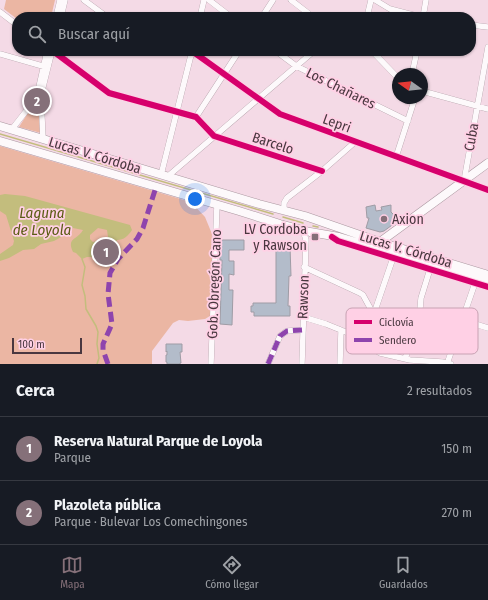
<!DOCTYPE html>
<html lang="es">
<head>
<meta charset="utf-8">
<style>
	body { margin:0; font-family:"Fira Sans Condensed",sans-serif; background:#20242c; color:#f1f3f6 }
	.compass { position:absolute; left:392px; top:68px; width:36px; height:36px; border-radius:50%; background:#171b24; box-shadow:0 1px 3px #0004; rotate:285deg }
	.scale { position:absolute; left:12px; bottom:10px; width:70px; box-sizing:border-box; padding-left:4px; border:2px solid #49373f; border-top:0; font-size:11px; line-height:14px; white-space:nowrap; color:#49373f; -webkit-text-stroke:3px #ffd0e5; paint-order:stroke }
	.you { position:absolute; left:195px; top:199px; width:14px; height:14px; margin:-10px; border:3px solid #fff; border-radius:50%; background:#1a73e8; box-shadow:0 0 0 6px #1a73e833 }
	.badge { display:grid; place-items:center; width:26px; height:26px; border-radius:50%; background:#857079; color:#fff; font-size:13px; font-weight:700 }
	.pin { position:absolute; translate:-50% -50%; border:2px solid #fff; box-shadow:0 1px 4px #0006 }
	.list { margin:0; padding:0; list-style:none }
	h2 { display:flex; justify-content:space-between; align-items:center; height:52px; margin:0; padding:0 16px; font-size:17px }
	h2 small { font-size:13px; font-weight:400; color:#9ea1a6 }
	.list li { display:grid; grid-template-columns:26px 1fr auto; gap:12px; align-items:center; box-sizing:border-box; height:64px; padding:0 16px; border-top:1px solid #363941 }
	.list b { display:block; font-size:15px; white-space:nowrap }
	.list p { margin:0; font-size:13px; white-space:nowrap; color:#9ea1a6 }
	.list em { font-size:13px; font-style:normal; color:#9ea1a6 }
	.icon { flex:none; width:22px; height:22px; fill:none; stroke:currentColor; stroke-width:2; stroke-linecap:round; stroke-linejoin:round }
	.map { position:relative; flex:none; width:488px; height:364px; overflow:hidden }
	.search { position:absolute; background:#171b24; box-shadow:0 1px 3px #0004; left:12px; right:12px; top:12px; height:44px; display:flex; align-items:center; gap:10px; box-sizing:border-box; padding:0 14px; border-radius:16px; color:#9ea1a6; font-size:15px }
	.sheet { height:180px; background:#171b24 }
	nav { display:flex; justify-content:space-around; align-items:center; box-sizing:border-box; height:56px; border-top:1px solid #363941; background:#171b24; font-size:11px; color:#9ea1a6 }
	nav a { display:grid; justify-items:center; gap:2px }
	nav .on { color:#857079 }
	.map>svg:first-child { display:block }
</style>
</head>
<body>
<div class="map">
<svg width="488" height="364" viewBox="0 0 488 364">
	<rect width="100%" height="100%" fill="#f4dae6"/>
	<path fill="#ebb6a3" d="M6 0H55L51 17H17V19L4 9Z
		M40 94 41 133 19 127Z
		M0 146 191 202 205 217 212 234 211 256 213 258 211 271 210 316 205 319 188 321 179 320 173 323 152 351V364H0Z"/>
	<path fill="#c3bd7d" fill-rule="evenodd" d="M5 194 25 196 130 225 132 230C128 236 124 240 117 240L116 246 113 247 114 249 110 250 108 258 100 262 98 257H87L82 259 76 253 73 252C66 237 78 240 83 230L73 228 65 235 54 241 41 244 34 249 23 250 9 258 0 261V254L13 245 14 241 6 215 0 211V195ZM98 228 107 230 108 237 105 241 102 242 99 240 97 241 93 242 90 239V235Z"/>
	<g fill="none" stroke-linecap="round" stroke-linejoin="round">
		<path stroke="#c3bd7d" stroke-width="1.5" d="M0 134 273 214
			M283 217 303 223
			M313 226 318 227
			M82 259 85 267 82 285 85 296 86 309 96 326 98 332 97 344 99 358 97 364"/>
	</g>
	<path fill="#b3bcca" stroke="#9f9ca5" d="M375 205 376 211 382 210 381 207 391 205V212L399 220 384 231 380 232 366 228 369 218H367L366 207Z
		M220 240H244V250H229V261H234V275L229 274V290H233L232 325 220 324 222 260H220Z
		M276 243H288V246H290L291 276H289L288 306H290V316H254V312H251V306H253V303H276Z
		M166 344H182V352H180L181 363H180V364H167V362H166V355H167V351L166 352Z"/>
	<g fill="none" stroke-linecap="round" stroke-linejoin="round">
		<defs>
			<path id="street" d="M84 0 107 17
				M209 0 231 17
				M291 0 313 17
				M375 0 390 9 421 17
				M0 12 17 25
				M56 17 60 0
				M61 17 65 0
				M200 17 204 0
				M262 17 273 0
				M367 17 371 0
				M423 17 426 0
				M471 25 488 27
				M53 51 109 93 196 117 214 136 322 171
				M192 51 280 114 488 190
				M276 51 296 66 408 121
				M372 51 398 78
				M0 54 46 67
				M412 74 417 51
				M422 91 488 109
				M196 117 239 51
				M10 128 12 129 34 101 38 91 47 51
				M43 139 41 95 52 51
				M396 157 415 98
				M161 175 192 51
				M167 177 314 51
				M464 181 488 47
				M284 210V203L287 198 322 171 355 142
				M304 267 360 293 363 295 374 315
				M303 317 326 324 363 339 370 347 380 353 410 360 442 362 451 364
				M462 320 488 328
				M363 339 369 328 393 258
				M405 359 419 320 421 298 430 269
				M211 364 217 204
				M268 364 280 336 287 331 302 330
				M302 364 306 240 303 230
				M340 364 341 330
				M447 364 475 283 488 287"/>
			<path id="secondary" d="M0 126 259 204 305 216 380 242 488 275
				M0 141 239 211 280 224 310 232 339 237 488 281
				M379 245 380 242 488 163"/>
		</defs>
		<use href="#street" stroke="#ab97a0" stroke-width="6"/>
		<use href="#secondary" stroke="#ab97a0" stroke-width="9"/>
		<use href="#street" stroke="#fdf9fb" stroke-width="5.5"/>
		<use href="#secondary" stroke="#fdf9fb" stroke-width="8"/>
		<path stroke="#8e44ad" stroke-width="5" stroke-dasharray="10 5" stroke-linecap="butt" d="M108 364 103 350V344L112 324 108 294 110 273 118 259 137 239 143 228 156 187
			M268 364 280 336 287 331 302 330"/>
		<defs>
			<path id="cycleway" d="M53 51 109 93 196 117 214 136 322 171
				M192 51 280 114 488 190
				M332 237 338 241 488 287"/>
		</defs>
		<use href="#cycleway" stroke="#ffd0e5" stroke-width="8"/>
		<use href="#cycleway" stroke="#d6006c" stroke-width="6"/>
	</g>
	<g fill="#857079" stroke="#ffd0e5" stroke-width="1.5">
		<circle cx="384" cy="219" r="4"/>
		<rect x="311" y="233" width="8" height="8" rx="2"/>
	</g>
	<g text-anchor="middle" stroke-width="3.5" stroke-linejoin="round" paint-order="stroke">
		<g font-size="14" fill="#49373f" stroke="#ffd0e5">
			<text transform="translate(341 88) rotate(26)" y="5">Los Chañares</text>
			<text transform="translate(337 123) rotate(20)" y="5">Lepri</text>
			<text transform="translate(471 137) rotate(-80)" y="5">Cuba</text>
			<text transform="translate(273 143) rotate(18)" y="5">Barcelo</text>
			<text transform="translate(95 155) rotate(17)" y="5">Lucas V. Córdoba</text>
			<text transform="translate(406 249) rotate(17)" y="5">Lucas V. Córdoba</text>
			<text transform="translate(214 284) rotate(-88)" y="5">Gob. Obregón Cano</text>
			<text transform="translate(303 297) rotate(-88)" y="5">Rawson</text>
		</g>
		<g font-size="14" fill="#49373f" stroke="#ffd0e5" text-anchor="start">
			<text x="392" y="224">Axion</text>
			<text x="307" y="234" text-anchor="end">LV Cordoba<tspan x="307" dy="16">y Rawson</tspan></text>
		</g>
		<g font-size="15" font-style="italic" fill="#5b5c14" stroke="#ffd0e5">
			<text x="42" y="218">Laguna<tspan x="42" dy="17">de Loyola</tspan></text>
		</g>
	</g>
	<rect x="346" y="308" width="132" height="46" rx="6" fill="#ffd0e5" stroke="#c8a2b3" stroke-width="1"/>
	<rect x="354" y="320" width="18" height="4" fill="#d6006c"/>
	<rect x="354" y="338" width="18" height="4" fill="#8e44ad"/>
	<g font-size="11" fill="#49373f">
		<text x="379" y="326">Ciclovía</text>
		<text x="379" y="344">Sendero</text>
	</g>
</svg>
<svg class="compass" viewBox="-18 -18 36 36"><path d="M0-13l5 13h-10z" fill="#e53935"/><path d="M0 13l5-13h-10z" fill="#9ea1a6"/></svg>
<div class="scale">100 m</div>
<div class="you"></div>
<div class="pin badge" style="left:106px;top:252px">1</div>
<div class="pin badge" style="left:37px;top:101px">2</div>
<div class="search"><svg class="icon" aria-label="search" viewBox="0 0 24 24"><circle cx="10" cy="10" r="6"/><path d="M15 15l6 6"/></svg>Buscar aquí</div>
</div>
<section class="sheet">
<h2>Cerca<small>2 resultados</small></h2>
<ul class="list">
<li><span class="badge">1</span><div><b>Reserva Natural Parque de Loyola</b><p>Parque</p></div><em>150 m</em></li>
<li><span class="badge">2</span><div><b>Plazoleta pública</b><p>Parque · Bulevar Los Comechingones</p></div><em>270 m</em></li>
</ul>
</section>
<nav>
<a class="on"><svg class="icon" aria-label="map" viewBox="0 0 24 24"><path d="M3 6l6-2 6 2 6-2v14l-6 2-6-2-6 2zM9 4v14M15 6v14"/></svg>Mapa</a>
<a><svg class="icon" aria-label="directions" viewBox="0 0 24 24"><path d="M12 3l9 9-9 9-9-9zM9 14v-3h6M13 9l2 2-2 2"/></svg>Cómo llegar</a>
<a><svg class="icon" aria-label="saved" viewBox="0 0 24 24"><path d="M7 4h10v16l-5-4-5 4z"/></svg>Guardados</a>
</nav>
</body>
</html>
